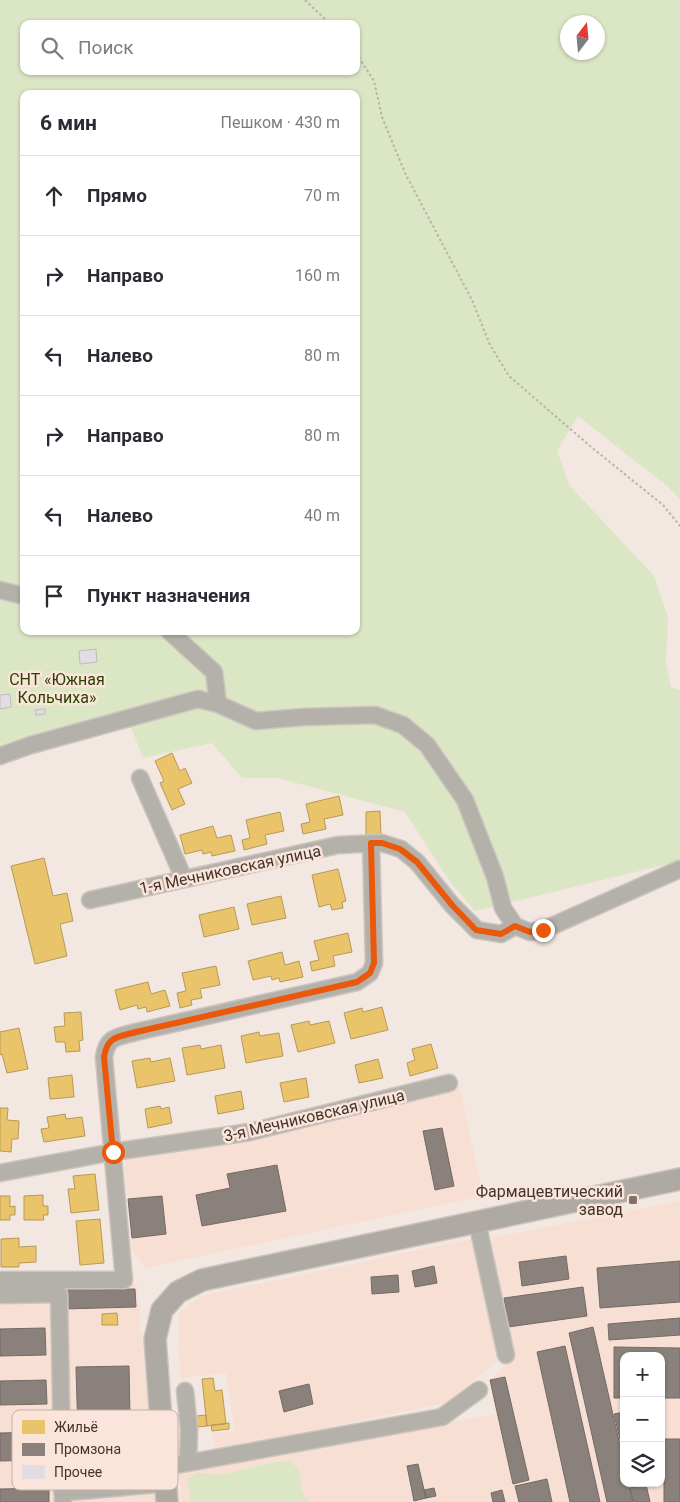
<!DOCTYPE html>
<html lang="ru">
<head>
<meta charset="utf-8">
<style>
	body { margin:0; font-family:Roboto,sans-serif; background:#f7f7f7; color:#2b2b33 }
	.controls { position:absolute; right:15px; bottom:15px; display:grid; overflow:hidden; border-radius:10px; box-shadow:0 1px 4px #0004 }
	.controls button { width:45px; height:45px; display:grid; place-items:center; padding:0; border:0; border-bottom:1px solid #e1e1e2; background:#fff; color:#2b2b33; font:25px sans-serif }
	.compass { position:absolute; left:560px; top:15px; width:45px; height:45px; border-radius:50%; background:#fff; box-shadow:0 1px 4px #0004; rotate:16deg }
	.stop { position:absolute; width:15px; height:15px; margin:-11px; border:4px solid #ea580c; border-radius:50%; background:#fff }
	.stop.end { background:#ea580c; border-color:#fff; box-shadow:0 1px 5px #0008 }
	.list { margin:0; padding:0; list-style:none }
	h2 { display:flex; justify-content:space-between; align-items:center; height:65px; margin:0; padding:0 20px; font-size:21px }
	h2 small { font-size:16px; font-weight:400; color:#7c7c81 }
	.list li { display:grid; grid-template-columns:32px 1fr auto; gap:15px; align-items:center; box-sizing:border-box; height:80px; padding:0 20px; border-top:1px solid #e1e1e2 }
	.list b { display:block; font-size:19px; white-space:nowrap }
	.list em { font-size:16px; font-style:normal; color:#7c7c81 }
	.icon { flex:none; width:28px; height:28px; fill:none; stroke:currentColor; stroke-width:2; stroke-linecap:round; stroke-linejoin:round }
	.map { position:relative; flex:none; width:680px; height:1502px; overflow:hidden }
	.search { position:absolute; background:#fff; box-shadow:0 1px 4px #0004; left:20px; top:20px; width:340px; height:55px; display:flex; align-items:center; gap:12px; box-sizing:border-box; padding:0 18px; border-radius:10px; color:#7c7c81; font-size:19px }
	.panel { position:absolute; background:#fff; box-shadow:0 1px 4px #0004; left:20px; top:90px; width:340px; height:545px; border-radius:10px }
	.map>svg:first-child { display:block }
</style>
</head>
<body>
<div class="map">
<svg width="680" height="1502" viewBox="0 0 680 1502">
	<rect width="100%" height="100%" fill="#f3e7e1"/>
	<path fill="#f8dfd3" fill-rule="evenodd" d="M460 1087 483 1196 145 1268 132 1250 124 1155 251 1140Z
		M680 1201V1502H181L179 1471 496 1414 490 1380 512 1359 487 1246 495 1237ZM624 1356H661V1483H624Z
		M471 1239 498 1349 496 1362 446 1403 215 1450 212 1434 235 1430 226 1373 181 1378 178 1351 179 1313 201 1296Z
		M137 1284 154 1474 144 1478 145 1492 156 1496V1502H0V1285Z"/>
	<path fill="#dbe6c5" fill-rule="evenodd" d="M0 0H680V499L667 486 578 416 557 451 570 486 654 576 668 617 666 662 671 687 680 690V861L475 911 448 879 405 812 278 778H242L212 743 143 758 131 727 0 764ZM568 22H598V52H568ZM24 24H356V71H24ZM24 94H356V631H24Z
		M281 1461 291 1462 299 1470 302 1492 309 1502H190L188 1479 197 1473 219 1475Z"/>
	<path fill="#e9c46a" stroke="#b79958" d="M172 753 180 771 185 768 192 783 178 789 185 804 172 810 160 783 164 781 155 761Z
		M339 796 343 815 324 819 326 829 303 834 301 824 310 822 306 804Z
		M380 811 381 836H366V812Z
		M280 812 284 831 265 835 267 844 244 850 242 840 250 838 246 820Z
		M213 826 217 838 231 835 235 851 212 856 211 852 203 854 202 850 185 854 180 835Z
		M44 858 53 896 67 893 73 921 60 924 67 956 35 964 11 866Z
		M338 869 346 901 342 902 343 908 332 910 330 904 319 907 312 875Z
		M281 896 286 918 252 925 247 904Z
		M234 907 239 929 204 937 199 915Z
		M348 933 352 952 333 956 335 966 312 971 310 962 319 960 314 941Z
		M282 952 285 965 299 961 303 977 280 982 279 978 272 980 271 976 253 980 248 961Z
		M216 966 220 985 200 989 202 998 191 1000 192 1005 180 1008 177 993 186 991 182 973Z
		M148 982 151 994 165 990 170 1006 147 1012 146 1007 138 1009 137 1005 120 1010 115 990Z
		M382 1007 388 1030 351 1039 344 1013 362 1008 363 1012Z
		M81 1012 83 1040 79 1041 80 1051 66 1052 65 1042H56L54 1027 65 1026 64 1013Z
		M309 1021 310 1025 329 1021 335 1043 298 1052 291 1025Z
		M19 1028 28 1069 7 1073 2 1054 0 1055V1032Z
		M259 1032 260 1036 279 1033 283 1056 246 1063 241 1036Z
		M431 1044 438 1068 410 1076 407 1063 415 1060 412 1049Z
		M200 1045 201 1049 221 1045 225 1068 187 1075 182 1048Z
		M150 1058 151 1062 170 1058 175 1081 137 1088 132 1061Z
		M378 1059 383 1078 359 1083 355 1065Z
		M72 1075 74 1097 50 1099 48 1078Z
		M306 1078 309 1097 284 1102 280 1083Z
		M241 1091 244 1109 218 1114 215 1096Z
		M160 1106 161 1109 169 1107 172 1123 148 1128 145 1109Z
		M0 1108H8L7 1120 19 1121 18 1139H12L11 1152 0 1151Z
		M65 1114 66 1119 82 1117 85 1136 44 1142 41 1129 49 1128 47 1117Z
		M95 1174 99 1210 71 1213 68 1189H75L73 1176Z
		M43 1195V1206H48V1215H43L44 1220H24V1196Z
		M0 1196H10V1207L15 1206V1215H10V1220H0Z
		M100 1219 104 1263 80 1265 76 1221Z
		M19 1238V1247L36 1246V1262L19 1263V1267H1V1239Z
		M117 1313 118 1325H102V1314Z
		M213 1378 215 1391 222 1390 226 1424 207 1426 202 1379Z
		M206 1415 207 1426 197 1427 196 1416Z
		M229 1423V1429L212 1431 211 1425Z"/>
	<path fill="#8a817c" stroke="#746a64" d="M442 1128 454 1186 435 1190 423 1131Z
		M277 1165 286 1211 202 1226 196 1195 230 1188 227 1174Z
		M162 1196 166 1234 132 1238 128 1199Z
		M566 1256 569 1279 522 1286 519 1262Z
		M680 1261V1302L600 1308 597 1268Z
		M434 1266 437 1283 415 1287 412 1271Z
		M398 1275 399 1292 372 1294 371 1277Z
		M91 1286V1290L135 1289 136 1307 64 1309 63 1287Z
		M583 1287 587 1316 508 1327 504 1298Z
		M680 1318V1335L609 1340 608 1324Z
		M593 1327 624 1463V1483H628L633 1502H607L569 1333Z
		M45 1328 46 1355 0 1356V1329Z
		M565 1346 600 1502H570L537 1352Z
		M614 1347 680 1348V1398H661V1356H624V1398H614Z
		M129 1366 131 1470 79 1471 76 1367Z
		M505 1377 529 1480 513 1484 490 1380Z
		M46 1380 47 1404 0 1405V1381Z
		M309 1384 313 1404 284 1412 279 1391Z
		M624 1412V1451L623 1452 614 1414Z
		M48 1432V1460L0 1461V1433Z
		M664 1439H680V1502H664Z
		M418 1464 426 1498 414 1501 407 1466Z
		M547 1479 552 1502H519L515 1486Z
		M646 1484 650 1502H634L630 1488Z
		M49 1488V1502H0V1489Z
		M434 1488 436 1496 426 1498 424 1490Z
		M502 1490 505 1502H493L491 1493Z"/>
	<path fill="#e2dce3" stroke="#c1bbbe" d="M96 649 97 662 80 664 79 651Z
		M10 694 11 707 0 709V695Z
		M45 709V714L36 715 35 710Z"/>
	<g fill="none" stroke-linecap="round" stroke-linejoin="round">
		<defs>
			<path id="minor" d="M0 590 24 596
				M169 631 214 672 218 704
				M0 756 31 745 198 699 218 704 256 721 303 717 375 715 403 725 427 745 465 800 495 877 503 908 515 926 530 932 543 930 680 869
				M140 778 184 879
				M90 900 338 845 382 843 401 849 417 862 452 905 477 930 501 934 515 926
				M0 1173 113 1152 250 1132 449 1083
				M477 1222 506 1355
				M0 1280H124L104 1057C107 1036 118 1037 136 1032L357 982 370 973 374 963 371 843
				M0 1295 59 1294 63 1502
				M185 1391 189 1429 188 1462
				M165 1467 442 1417 479 1390
				M62 1492C97 1491 131 1485 166 1484"/>
			<path id="major" d="M167 1502 155 1339 162 1310 178 1292 202 1280 680 1179"/>
		</defs>
		<use href="#minor" stroke="#cec4bf" stroke-width="19"/>
		<use href="#major" stroke="#cec4bf" stroke-width="24"/>
		<path stroke="#b8b2ad" stroke-width="2" stroke-dasharray="2.5 2.5" stroke-linecap="butt" d="M305 0 330 24
			M356 53 374 81 382 117 405 173 472 300 490 345 509 376 590 446 663 505 680 526"/>
		<use href="#minor" stroke="#b4b1ab" stroke-width="16"/>
		<use href="#major" stroke="#aea9a2" stroke-width="21"/>
	</g>
	<g fill="none" stroke-linecap="round" stroke-linejoin="round">
		<path stroke="#ea580c" stroke-width="6" d="M113 1152 104 1057C107 1036 118 1037 136 1032L357 982 370 973 374 963 371 843H382L400 849 417 862 452 905 476 930 501 934 515 926 530 932 543 930"/>
	</g>
	<rect fill="#80736c" stroke="#fbe4d9" stroke-width="2" x="628" y="1195" width="10" height="10" rx="2.5"/>
	<g text-anchor="middle" stroke-width="5" stroke-linejoin="round" paint-order="stroke">
		<g font-size="16" fill="#274301" stroke="#fbe4d9">
			<text x="57" y="685">СНТ «Южная<tspan x="57" dy="18">Кольчиха»</tspan></text>
		</g>
		<g font-size="16" fill="#42342d" stroke="#fbe4d9">
			<text transform="translate(230 869) rotate(-12)" y="6">1-я Мечниковская улица</text>
			<text transform="translate(314 1115) rotate(-13)" y="6">3-я Мечниковская улица</text>
		</g>
		<g font-size="16" fill="#42342d" stroke="#fbe4d9" text-anchor="end">
			<text x="623" y="1197">Фармацевтический<tspan x="623" dy="18">завод</tspan></text>
		</g>
	</g>
	<rect x="12" y="1410" width="166" height="80" rx="8" fill="#fbe4d9" stroke="#c4afa5" stroke-width="1"/>
	<rect x="22" y="1420" width="23" height="14" fill="#e9c46a"/>
	<rect x="22" y="1443" width="23" height="13" fill="#8a817c"/>
	<rect x="22" y="1465" width="23" height="14" fill="#e2dce3"/>
	<g font-size="14" fill="#42342d">
		<text x="54" y="1432">Жильё</text>
		<text x="54" y="1454">Промзона</text>
		<text x="54" y="1477">Прочее</text>
	</g>
</svg>
<div class="controls">
<button>+</button>
<button>−</button>
<button><svg class="icon" aria-label="layers" viewBox="0 0 24 24"><path d="M12 4l9 5-9 5-9-5zM3 14l9 5 9-5"/></svg></button>
</div>
<svg class="compass" viewBox="-18 -18 36 36"><path d="M0-13l5 13h-10z" fill="#e53935"/><path d="M0 13l5-13h-10z" fill="#7c7c81"/></svg>
<div class="stop" style="left:113px;top:1152px"></div>
<div class="stop end" style="left:543px;top:930px"></div>
<div class="search"><svg class="icon" aria-label="search" viewBox="0 0 24 24"><circle cx="10" cy="10" r="6"/><path d="M15 15l6 6"/></svg>Поиск</div>
<section class="panel">
<h2>6 мин<small>Пешком · 430 m</small></h2>
<ul class="list">
<li><svg class="icon" aria-label="ahead" viewBox="0 0 24 24"><path d="M12 20V5M6 11l6-6 6 6"/></svg><div><b>Прямо</b></div><em>70 m</em></li>
<li><svg class="icon" aria-label="right" viewBox="0 0 24 24"><path d="M7 20v-9h11M14 6l5 5-5 5"/></svg><div><b>Направо</b></div><em>160 m</em></li>
<li><svg class="icon" aria-label="left" viewBox="0 0 24 24"><path d="M17 20v-9H6M10 6l-5 5 5 5"/></svg><div><b>Налево</b></div><em>80 m</em></li>
<li><svg class="icon" aria-label="right" viewBox="0 0 24 24"><path d="M7 20v-9h11M14 6l5 5-5 5"/></svg><div><b>Направо</b></div><em>80 m</em></li>
<li><svg class="icon" aria-label="left" viewBox="0 0 24 24"><path d="M17 20v-9H6M10 6l-5 5 5 5"/></svg><div><b>Налево</b></div><em>40 m</em></li>
<li><svg class="icon" aria-label="arrive" viewBox="0 0 24 24"><path d="M6 21V4h12l-3 4 3 4H6"/></svg><div><b>Пункт назначения</b></div></li>
</ul>
</section>
</div>
</body>
</html>
